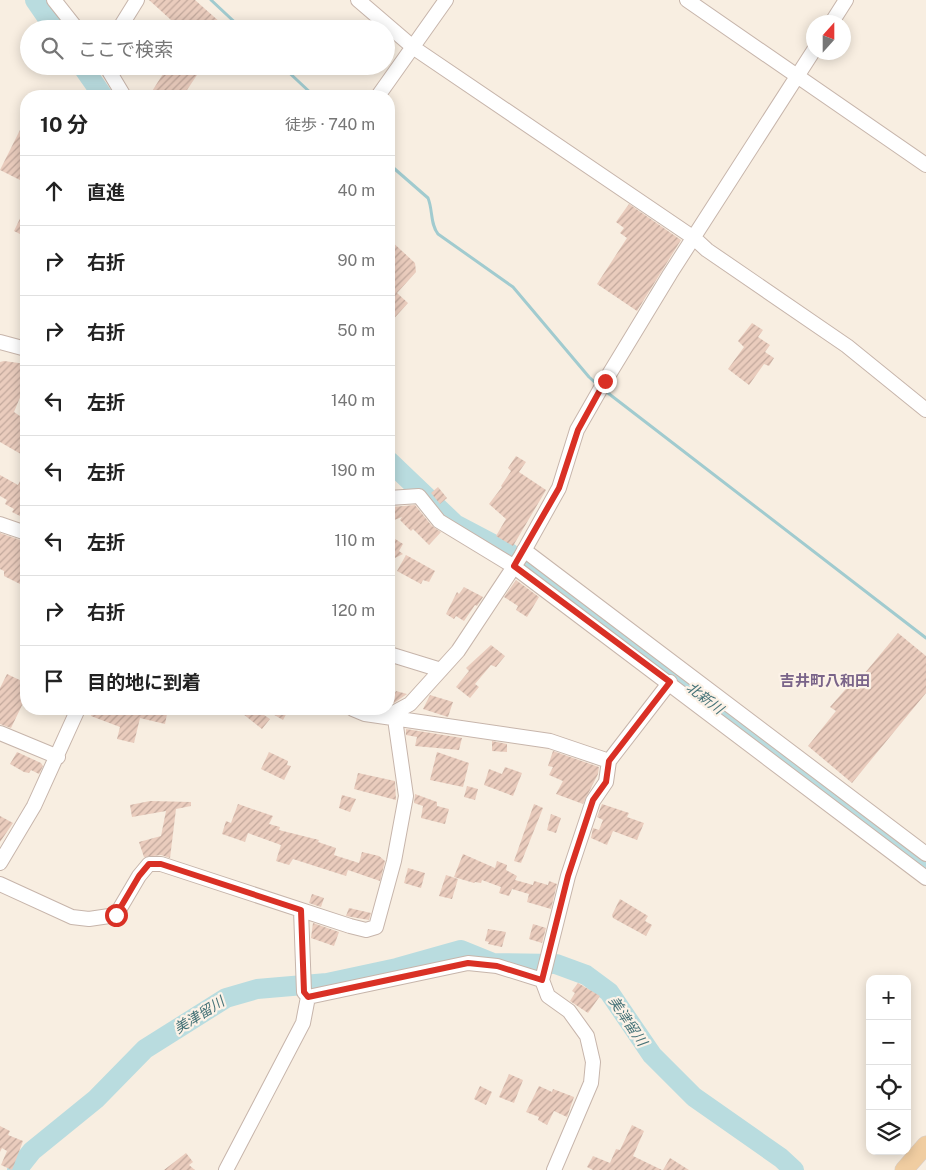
<!DOCTYPE html>
<html lang="ja">
<head>
<meta charset="utf-8">
<style>
	body { margin:0; font-family:"Public Sans","Noto Sans JP",sans-serif; background:#f6f6f6; color:#222 }
	.controls { position:absolute; right:15px; bottom:15px; display:grid; overflow:hidden; border-radius:10px; box-shadow:0 2px 12px #0003 }
	.controls button { width:45px; height:45px; display:grid; place-items:center; padding:0; border:0; border-bottom:1px solid #e0e0e0; background:#fff; color:#222; font:25px sans-serif }
	.compass { position:absolute; left:806px; top:15px; width:45px; height:45px; border-radius:50%; background:#fff; box-shadow:0 2px 12px #0003; rotate:21deg }
	.stop { position:absolute; width:15px; height:15px; margin:-11px; border:4px solid #d93025; border-radius:50%; background:#fff }
	.stop.end { background:#d93025; border-color:#fff; box-shadow:0 1px 5px #0008 }
	.list { margin:0; padding:0; list-style:none }
	h2 { display:flex; justify-content:space-between; align-items:center; height:65px; margin:0; padding:0 20px; font-size:21px }
	h2 small { font-size:16px; font-weight:400; color:#767676 }
	.list li { display:grid; grid-template-columns:32px 1fr auto; gap:15px; align-items:center; box-sizing:border-box; height:70px; padding:0 20px; border-top:1px solid #e0e0e0 }
	.list b { display:block; font-size:19px; white-space:nowrap }
	.list em { font-size:16px; font-style:normal; color:#767676 }
	.icon { flex:none; width:28px; height:28px; fill:none; stroke:currentColor; stroke-width:2; stroke-linecap:round; stroke-linejoin:round }
	.map { position:relative; flex:none; width:926px; height:1170px; overflow:hidden }
	.search { position:absolute; background:#fff; box-shadow:0 2px 12px #0003; left:20px; top:20px; width:375px; height:55px; display:flex; align-items:center; gap:12px; box-sizing:border-box; padding:0 18px; border-radius:28px; color:#767676; font-size:19px }
	.panel { position:absolute; background:#fff; box-shadow:0 2px 12px #0003; left:20px; top:90px; width:375px; height:625px; border-radius:20px }
	.map>svg:first-child { display:block }
</style>
</head>
<body>
<div class="map">
<svg width="926" height="1170" viewBox="0 0 926 1170">
	<defs>
		<pattern id="building-hatch" width="6" height="6" patternUnits="userSpaceOnUse" patternTransform="scale(1.25)"><rect width="6" height="6" fill="#eaccbd"/><path d="M-1 1l2-2M0 6l6-6M5 7l2-2" fill="none" stroke="#c2a89c"/></pattern>
	</defs>
	<rect width="100%" height="100%" fill="#f8eee1"/>
	<g fill="none" stroke-linecap="round" stroke-linejoin="round">
		<path stroke="#a1cbcf" stroke-width="3" d="M211 0 242 29
			M282 66 314 96
			M389 164 428 198C433 210 430 224 438 234L513 287 589 377 599 386
			M604 390 926 638"/>
		<path stroke="#b9dcdf" stroke-width="20" d="M35 0 55 29
			M82 66 103 96
			M389 461 455 524 508 552 565 594 926 865
			M17 1170 32 1151 96 1099 145 1049 226 998 257 989 327 983 397 968 461 950 493 963 556 964 586 975 609 992 652 1055 694 1097 781 1158 794 1170"/>
	</g>
	<path fill="url(#building-hatch)" d="M149 0H195L221 23 216 29H181Z
		M168 66H203L183 96H149Z
		M26 118V183L0 170Z
		M629 204 681 240 637 311 597 284 627 238 620 233 624 228 616 222Z
		M26 206V237L14 231Z
		M389 239 415 263 416 272 397 293 408 303 389 324Z
		M752 323 763 330 758 337 770 345 765 352 774 358 769 366 764 364 749 385 728 369 744 347 738 341Z
		M4 361 26 364V383L14 412 26 420V457L0 442V362Z
		M516 456 526 462 519 472 546 490 513 546 496 536 506 519 489 504 502 487 501 486 511 471 508 468Z
		M26 469V519L12 512 14 509 5 504 7 500 0 496V475L18 485Z
		M438 487 447 498 440 504 431 493Z
		M415 505 432 526 441 532 429 545 413 529 411 531 400 520 402 517 389 522V509L392 507Z
		M0 533 26 542V570L20 584 4 576V571L0 569Z
		M389 535 403 544 399 551 403 554 395 558 389 567Z
		M406 555 435 571 429 582 423 580 421 584 397 571Z
		M516 580 539 597 527 617 516 610 518 606 504 597Z
		M464 587 483 597 477 606 475 605 464 621 456 616 454 619 446 614 457 592 459 594Z
		M898 633 926 656V693L852 783 808 746 836 711 830 707 851 683 855 685Z
		M491 645 505 656 496 667 491 665 475 684 479 687 470 698 456 687 469 671 466 668Z
		M7 674 26 683V697L11 728 0 724V688Z
		M389 691 395 693 396 691 407 694 394 703 389 702Z
		M430 695 453 702 448 717 423 709Z
		M94 709H125L140 712 141 709H168L165 724 140 718 134 743 117 739 120 727 91 716Z
		M247 709H255L270 719 262 729 243 714Z
		M264 709H289L283 720Z
		M406 729 462 738 459 750 415 746 417 737 406 735Z
		M492 741 507 744V752L492 751Z
		M553 751 599 767 598 774 583 804 556 794 563 781 549 775 553 767 548 766Z
		M17 752 41 763 43 766 39 774 31 770 29 773 24 772 10 764Z
		M269 752 288 761 287 765 291 766 284 780 261 769Z
		M437 752 469 763 463 787 430 780Z
		M505 767 522 773 513 796 484 785 489 769 502 774Z
		M358 773 395 781 396 800 354 789Z
		M467 786 478 789 475 800 464 797Z
		M415 794 437 802V806L449 809 445 824 421 818 423 806 414 803Z
		M342 795 356 799 350 812 339 808Z
		M150 801 191 802V806L176 809 170 858 161 855 144 857 139 842 161 836 166 811 132 817 130 805Z
		M238 804 273 816 269 824 280 827 279 830 319 840 318 842 336 848 334 855 359 863 362 852 379 856 385 861 380 881 348 870 346 876 293 859 289 865 276 861 281 845 248 833 245 842 222 834 226 821 231 823Z
		M534 804 543 808 521 863 514 861Z
		M602 804 629 813 627 817 644 823 637 840 613 831 607 845 591 838 593 828 599 830 603 820 597 817Z
		M551 814 561 818 556 833 547 830Z
		M0 816 13 823 0 842Z
		M463 854 495 868 497 861 507 865 506 870 517 876 515 880 533 885 534 881 548 885 549 881 557 884 551 909 527 902 529 894 512 889 509 896 499 893 501 887 482 880 481 883 475 882 474 883 454 877Z
		M408 868 425 873 421 888 404 883Z
		M446 875 458 879 452 899 439 896Z
		M312 894 324 898 321 907 309 903Z
		M620 899 648 916 645 921 652 925 646 936 613 918 612 915Z
		M349 908 371 913 369 920 346 916Z
		M313 923 339 932 334 946 311 938Z
		M533 924 546 928 542 943 529 939Z
		M488 929 506 932 502 947 488 944 489 942 485 941Z
		M578 983 600 996 588 1013 570 1001 575 993 572 991Z
		M509 1074 523 1080 514 1103 499 1097Z
		M480 1086 492 1092 486 1105 474 1099Z
		M539 1086 552 1092 553 1089 574 1097 567 1117 554 1111 547 1125 538 1120 539 1117 526 1112Z
		M632 1125 644 1131 633 1156 662 1170H593L587 1167 593 1156 610 1163 616 1149 620 1150Z
		M0 1126 10 1131 8 1135 23 1141 12 1170 1 1165 7 1151 2 1148 0 1152Z
		M186 1153 193 1162 189 1165 195 1170H164Z
		M670 1158 689 1170H663Z"/>
	<g fill="none" stroke-linecap="round" stroke-linejoin="round">
		<defs>
			<path id="minor" d="M54 0 77 29
				M358 0 414 48 694 238 707 250 847 346 926 410
				M687 0 926 165
				M832 22 846 0
				M119 29 137 0
				M106 66 124 96
				M378 96 446 0
				M0 342 26 349
				M389 498 419 496 439 521 513 566 926 878
				M0 524 26 533
				M524 550 926 854
				M389 654 441 670
				M353 709 365 714 550 741 609 761
				M386 717 410 704 458 651 521 556 559 488 577 430 605 381 670 274 814 50
				M0 733 58 757
				M0 863 34 806 78 709
				M0 884 72 917 89 919 116 915 139 876 149 864H161L350 926 366 930 376 927 394 861 406 796 395 719
				M301 910 304 992 308 997
				M308 997 468 963 497 966 542 980
				M226 1170 303 1023 308 997
				M554 1170 591 1083 593 1062 587 1036 569 1011 548 996 542 980 568 876 593 801 606 782 609 761 670 682"/>
			<path id="major" d="M904 1170 926 1145"/>
		</defs>
		<use href="#minor" stroke="#c7b5ab" stroke-width="16"/>
		<use href="#major" stroke="#d6cfcd" stroke-width="19"/>
		<use href="#minor" stroke="#fff" stroke-width="14"/>
		<use href="#major" stroke="#f0cda1" stroke-width="18"/>
	</g>
	<g fill="none" stroke-linecap="round" stroke-linejoin="round">
		<path stroke="#d93025" stroke-width="6" d="M116 915 139 876 149 864H161L301 910 304 992 308 997 468 963 497 966 542 980 568 876 593 800 606 782 609 761 670 682 514 566 559 488 578 430 605 381"/>
	</g>
	<g text-anchor="middle" stroke-width="4.5" stroke-linejoin="round" paint-order="stroke">
		<g font-size="14" font-style="italic" fill="#457277" stroke="#fcf2e7">
			<text transform="translate(705 698) rotate(37)" y="5">北新川</text>
			<text transform="translate(199 1015) rotate(-32)" y="5">美津留川</text>
			<text transform="translate(628 1021) rotate(56)" y="5">美津留川</text>
		</g>
		<g font-size="15" font-weight="bold" fill="#7a6489" stroke="#fcf2e7">
			<text x="825" y="686">吉井町八和田</text>
		</g>
	</g>
</svg>
<div class="controls">
<button>+</button>
<button>−</button>
<button><svg class="icon" aria-label="locate" viewBox="0 0 24 24"><circle cx="12" cy="12" r="6"/><path d="M12 2v4M12 18v4M2 12h4M18 12h4"/></svg></button>
<button><svg class="icon" aria-label="layers" viewBox="0 0 24 24"><path d="M12 4l9 5-9 5-9-5zM3 14l9 5 9-5"/></svg></button>
</div>
<svg class="compass" viewBox="-18 -18 36 36"><path d="M0-13l5 13h-10z" fill="#e53935"/><path d="M0 13l5-13h-10z" fill="#767676"/></svg>
<div class="stop" style="left:116px;top:915px"></div>
<div class="stop end" style="left:605px;top:381px"></div>
<div class="search"><svg class="icon" aria-label="search" viewBox="0 0 24 24"><circle cx="10" cy="10" r="6"/><path d="M15 15l6 6"/></svg>ここで検索</div>
<section class="panel">
<h2>10 分<small>徒歩 · 740 m</small></h2>
<ul class="list">
<li><svg class="icon" aria-label="ahead" viewBox="0 0 24 24"><path d="M12 20V5M6 11l6-6 6 6"/></svg><div><b>直進</b></div><em>40 m</em></li>
<li><svg class="icon" aria-label="right" viewBox="0 0 24 24"><path d="M7 20v-9h11M14 6l5 5-5 5"/></svg><div><b>右折</b></div><em>90 m</em></li>
<li><svg class="icon" aria-label="right" viewBox="0 0 24 24"><path d="M7 20v-9h11M14 6l5 5-5 5"/></svg><div><b>右折</b></div><em>50 m</em></li>
<li><svg class="icon" aria-label="left" viewBox="0 0 24 24"><path d="M17 20v-9H6M10 6l-5 5 5 5"/></svg><div><b>左折</b></div><em>140 m</em></li>
<li><svg class="icon" aria-label="left" viewBox="0 0 24 24"><path d="M17 20v-9H6M10 6l-5 5 5 5"/></svg><div><b>左折</b></div><em>190 m</em></li>
<li><svg class="icon" aria-label="left" viewBox="0 0 24 24"><path d="M17 20v-9H6M10 6l-5 5 5 5"/></svg><div><b>左折</b></div><em>110 m</em></li>
<li><svg class="icon" aria-label="right" viewBox="0 0 24 24"><path d="M7 20v-9h11M14 6l5 5-5 5"/></svg><div><b>右折</b></div><em>120 m</em></li>
<li><svg class="icon" aria-label="arrive" viewBox="0 0 24 24"><path d="M6 21V4h12l-3 4 3 4H6"/></svg><div><b>目的地に到着</b></div></li>
</ul>
</section>
</div>
</body>
</html>
